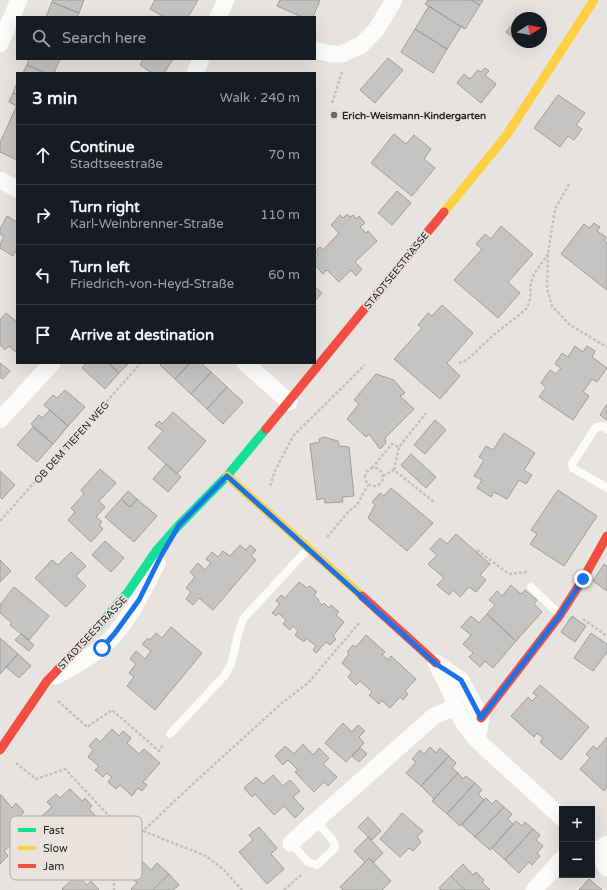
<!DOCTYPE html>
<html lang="en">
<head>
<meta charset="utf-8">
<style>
	body { margin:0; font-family:"Varela Round",sans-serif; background:#20242c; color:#f1f3f6 }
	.controls { position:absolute; right:12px; bottom:12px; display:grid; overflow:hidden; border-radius:0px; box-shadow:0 4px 16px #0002 }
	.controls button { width:36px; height:36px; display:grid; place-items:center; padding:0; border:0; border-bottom:1px solid #363941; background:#171b24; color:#f1f3f6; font:20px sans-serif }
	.compass { position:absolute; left:511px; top:12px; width:36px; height:36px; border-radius:50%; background:#171b24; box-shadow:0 4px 16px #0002; rotate:79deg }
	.stop { position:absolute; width:12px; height:12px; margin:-9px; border:3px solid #1a73e8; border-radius:50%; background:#fff }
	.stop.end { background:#1a73e8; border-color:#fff; box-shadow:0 1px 4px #0008 }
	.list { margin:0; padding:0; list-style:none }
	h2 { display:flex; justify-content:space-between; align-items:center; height:52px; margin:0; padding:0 16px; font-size:17px }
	h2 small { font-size:13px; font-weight:400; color:#9ea1a6 }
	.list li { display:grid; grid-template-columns:26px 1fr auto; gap:12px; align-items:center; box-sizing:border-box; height:60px; padding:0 16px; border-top:1px solid #363941 }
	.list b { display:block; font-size:15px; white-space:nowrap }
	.list p { margin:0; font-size:13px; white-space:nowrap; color:#9ea1a6 }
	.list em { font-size:13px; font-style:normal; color:#9ea1a6 }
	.icon { flex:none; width:22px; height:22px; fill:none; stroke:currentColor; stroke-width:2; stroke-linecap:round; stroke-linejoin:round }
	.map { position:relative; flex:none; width:607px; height:890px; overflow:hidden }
	.search { position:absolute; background:#171b24; box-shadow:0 4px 16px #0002; left:16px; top:16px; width:300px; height:44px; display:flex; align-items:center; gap:10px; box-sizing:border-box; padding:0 14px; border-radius:0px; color:#9ea1a6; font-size:15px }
	.panel { position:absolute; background:#171b24; box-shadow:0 4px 16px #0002; left:16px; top:72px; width:300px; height:292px; border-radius:0px }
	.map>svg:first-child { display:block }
</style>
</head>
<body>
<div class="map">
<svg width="607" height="890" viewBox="0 0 607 890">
	<rect width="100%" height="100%" fill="#e6e3e0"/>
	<path fill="#c6c4c2" stroke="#a09e9b" d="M53 0H84L79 13 52 2Z
		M155 0H198L188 17H164L150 9Z
		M280 0H320L313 17H302L277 6Z
		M428 0H471L480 5 465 29 425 4Z
		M471 0H483L480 5Z
		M52 2 79 13 77 17H46Z
		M429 6 461 27 447 49 415 29Z
		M517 18V41L506 32Z
		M415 29 447 49 433 73 401 52Z
		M519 42H530L526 47Z
		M388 58 403 70 375 103 360 90Z
		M29 59H60L54 73H46L27 65Z
		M143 59H173L164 73H152L140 65Z
		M27 65 46 73H23Z
		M485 68 489 71 485 75 496 84 481 103 457 83 464 74 470 79 478 70 481 72Z
		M16 85 17 86V95L13 93Z
		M13 93 17 95V106L9 102Z
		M558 95 585 113 576 125 582 129 574 140 568 136 560 147 534 128Z
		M17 105V160L0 152V143Z
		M394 134 406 144 414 135 431 149 424 159 435 168 412 196 371 163Z
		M397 191 411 203 392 225 378 213Z
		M347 214 350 217 353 215 356 219 359 216 365 223 360 227 366 233 368 231 377 241 355 262 362 269 356 276 351 270 339 282 327 270 323 274 315 265V258L318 255 315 251 320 247 323 250 339 233 331 225 340 215 343 218Z
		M7 216 17 222V249L13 256 0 248V244L4 236 0 234V229Z
		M594 223 600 227 597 231 606 237 604 241 607 243V290L561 254 584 224 589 228Z
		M501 226 533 254 508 282 520 293 498 318 454 280 482 249 476 244 485 234 491 239Z
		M315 287 322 293 315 301Z
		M442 305 473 333 447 363 460 376 440 399 394 359 422 328 418 325 428 313 432 316Z
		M6 313 17 322V353L9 346 5 350 0 345V320Z
		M575 346 583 352 587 346 595 351 592 357 607 368 597 382 592 379 583 392 589 396 573 420 539 397 546 387 541 383 550 370 556 374 561 368 555 364 562 353 568 357Z
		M0 363 10 371 3 379 0 377Z
		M86 363H108L119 373 105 389 82 368Z
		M108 363H129L119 373Z
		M162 363H190L175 379 160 365Z
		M190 363H201L211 372 191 394 175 379Z
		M211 372 227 387 207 409 191 394Z
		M376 374 394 380 405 393 400 396 414 409 385 438 386 443 380 449 369 434 366 437 347 419 359 404 354 400Z
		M227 387 243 402 223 424 207 409Z
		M65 390 85 407 68 426 44 405 53 395 57 398Z
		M607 404V420L600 415Z
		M50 410 68 426 53 444 31 424 39 415 42 418Z
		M173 412 206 441 177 474 148 448 163 431 155 425 159 421 162 424Z
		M435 420 446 430 425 454 414 445Z
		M33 427 53 444 37 462 17 445Z
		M504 433 535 453 524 470 532 475 526 484 519 480 507 499 494 492 491 497 477 488 482 480 474 476 484 460 479 457 486 446 493 450Z
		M324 437 338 441 339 446 349 447 354 496 342 497 343 502 325 503 324 498 317 500 310 444 320 442 319 439Z
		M411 454 436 477 426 488 401 465Z
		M166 464 181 477 168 492 153 479Z
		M100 469 116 483 99 501 105 507 96 517 102 522 99 525 103 529 91 542 68 520 75 512 71 508 84 494 81 490Z
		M0 471 15 485 2 499 0 497Z
		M391 488 433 523 407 551 368 518 375 505 372 502 380 493 384 496Z
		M558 490 597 516 564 566 530 544 537 534 531 530Z
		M128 491 137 499 130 507 121 499Z
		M121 499 130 507 137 499 157 516 134 542 105 517Z
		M456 534 490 564 480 575 486 580 476 592 469 587 460 597 453 590 449 595 437 585 444 578 428 564 437 555 430 549 440 538 447 544Z
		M105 541 124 558 111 572 92 555Z
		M240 545 246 550 250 545 256 550 251 556 256 560 213 610 199 598 193 605 186 599 191 592 186 588 195 577 190 572 198 563 205 570 211 563 206 559 212 552 218 557 223 551 230 556Z
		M71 552 86 566 76 576 86 586 66 607 35 578 52 560 58 565Z
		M0 560 11 571 0 582Z
		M604 564 607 566V591L593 581Z
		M299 582 307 588 310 586 317 592 314 595 319 600 318 601 322 605 324 603 329 608 331 605 339 612 336 615 344 622 333 636 336 639 330 645 326 642 316 653 313 650 316 646 306 638 304 642 295 635 298 631 293 626 290 630 283 624 286 620 278 613 276 616 272 613 280 604 276 601 281 595 285 598Z
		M511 585 521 594 525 590 537 600 534 604 542 612 516 641 487 614 495 605 489 600 497 591 502 596Z
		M14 587 49 616 29 640 10 625 12 623 0 613V605Z
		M487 614 516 641 493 668 485 661 480 667 469 657 473 653 463 644 471 635 461 627 471 616 479 623Z
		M572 616 586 626 575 642 561 632Z
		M171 627 202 653 155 710 127 686 134 677 129 673 136 664 130 659 136 651 145 659 151 651 142 644 148 638 150 640 156 633 162 638Z
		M591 633 607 644V652L593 671 574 658Z
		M21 634 34 645 29 651 15 640Z
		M366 635 385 652 382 655 388 660 391 656 416 679 405 691 408 694 403 700 400 697 390 708 381 700 379 704 369 695 372 692 360 681 356 685 348 677 352 672 342 663 349 654 347 652 353 645 356 647Z
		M0 638 18 654 0 674Z
		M18 654 31 666 19 678 6 667Z
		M540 685 589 727 561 760 540 742 543 738 537 733 534 737 511 716 528 697 532 701 537 696 533 693Z
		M343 723 352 732 358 725 365 731 359 737 364 743 346 762 325 743Z
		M112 729 119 736 123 731 131 738 127 743 139 754 144 749 160 763 143 782 147 785 142 791 138 788 132 796 120 785 116 789 108 782 112 777 106 773 103 777 95 770 99 766 88 757 93 750 89 746 96 738 100 742Z
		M607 737V787L604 791 580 769 590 758 586 754 593 746 597 749Z
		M303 744 313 755 319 748 329 758 323 764 337 777 328 786 324 782 314 792 295 772 298 770 288 760 283 765 275 756 285 746 294 754Z
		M430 747 436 753 440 748 449 756 421 786 406 773 416 762 412 759 420 750 424 754Z
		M360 748 367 754 359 762 352 756Z
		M449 756 456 763 452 768 458 773 434 799 421 786Z
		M458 773 463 779 466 776 475 783 447 814 432 801Z
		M273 775 283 786 290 780 300 791 293 797 304 809 295 818 284 806 274 815 255 794 252 797 244 788 256 777 263 784Z
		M475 783 482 790 478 794 484 800 460 826 447 814Z
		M70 789 82 801 85 798 92 806 89 809 101 822 91 832 94 836 89 841 85 838 79 844 71 836 65 840 42 816 52 807 47 802 56 794 60 798Z
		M0 795H1L12 808 16 803 24 812 21 815 31 827 25 833 29 837 19 846 15 841 4 851 8 856 0 864Z
		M486 798 492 804 496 800 504 807 475 837 462 825Z
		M504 807 512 814 508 819 513 824 490 850 475 837Z
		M402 813 423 831 417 837 421 842 413 851 409 848 400 857 380 839Z
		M368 817 381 831 372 840 358 827Z
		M516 821 522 826 525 822 533 829 505 860 492 848Z
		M259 827 277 848 271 854 284 869 267 884 239 852 253 840 249 835Z
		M533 829 540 835 536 840 543 846 537 853 540 856 532 865 529 862 519 873 505 860Z
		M368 837 383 853 373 863 369 858 365 862 354 851Z
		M369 858 391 881 382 890H343L340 887Z
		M143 862 151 870 157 863 169 874 153 890H132L131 889 137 883 130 876Z
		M463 864 473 875 476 872 484 880 482 882 490 890H465L451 876Z
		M169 874 179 885 173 890H153Z
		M77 875 87 885 91 881 99 890H63L62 889Z
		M451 876 465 890H441L439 888Z
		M589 879 602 890H579Z"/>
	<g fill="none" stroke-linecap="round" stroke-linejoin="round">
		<path stroke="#c3c1c0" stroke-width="2.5" stroke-dasharray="3 2" stroke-linecap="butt" d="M332 103 342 72
			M569 184 555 209 548 253 547 288 552 306 570 325 607 347
			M459 363 467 360 497 332 519 315 527 308 530 299 531 283 534 274 548 254
			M365 477a9 9 0 1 1 18 0a9 9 0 1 1-18 0Z
			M372 468 392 444 399 447 426 413
			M394 470 399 447
			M383 476 394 470 434 502
			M270 486 275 471 293 436 365 365
			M0 521 141 363
			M327 537 349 511 357 505 368 485
			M477 550 509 574 528 572
			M583 619 607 636
			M58 701 87 727 112 710 159 751 163 745
			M16 763 36 779 65 769 111 818 116 827 114 842V890
			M116 827 132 828 143 831 196 781 282 703 308 683 360 622
			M143 831 206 856 224 870 242 890
			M284 890 301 875"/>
		<path stroke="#fbfbfa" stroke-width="8" d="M607 429 603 426 596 427 572 464 573 468 607 488
			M531 587 559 614
			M170 734 225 675 231 664 238 635 243 619 308 549
			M291 843 308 862 317 865 335 848 334 842 316 821"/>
		<path stroke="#fbfbfa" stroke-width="17" d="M218 17 226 0
			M0 44 19 0
			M315 50 332 54H342L361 45 376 30 394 0
			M195 73 201 59
			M0 180 17 189
			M245 363 289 402
			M0 420 52 363
			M436 663 461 680 481 718 477 740 465 725 455 707 451 692Z
			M56 676C72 667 88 659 101 648 126 628 143 591 157 563
			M477 740 562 818
			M291 843 434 716 455 707
			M607 844 602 847C602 854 602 862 607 868
			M534 890 562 859"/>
		<path stroke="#16e098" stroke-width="9" d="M97 628 128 592 156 551 179 525 227 476 266 429"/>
		<path stroke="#ffcf43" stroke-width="9" d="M444 212 506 136 594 0
			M227 476 362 596"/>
		<path stroke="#f24e42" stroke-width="9" d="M266 429 444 212
			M362 596 436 663
			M481 718 560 615 583 579 607 536
			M0 750 47 681 97 628"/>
	</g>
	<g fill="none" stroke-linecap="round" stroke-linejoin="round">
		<path stroke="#1a73e8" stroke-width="5" d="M102 648 115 633 139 600 161 556 179 525 227 476 436 664 461 680 481 718 560 615 583 579"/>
	</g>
	<circle fill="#6b6866" stroke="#e9e2dd" stroke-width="1.5" cx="334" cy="115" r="4"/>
	<g text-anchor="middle" stroke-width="3.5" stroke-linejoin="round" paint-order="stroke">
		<g font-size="10" font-weight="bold" fill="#292625" stroke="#e9e2dd" text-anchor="start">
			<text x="342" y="119">Erich-Weismann-Kindergarten</text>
		</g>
		<g font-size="10" fill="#292625" stroke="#e9e2dd">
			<text transform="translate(396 270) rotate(-51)" y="4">STADTSEESTRASSE</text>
			<text transform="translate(71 442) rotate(-48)" y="4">OB DEM TIEFEN WEG</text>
			<text transform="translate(92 632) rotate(-47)" y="4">STADTSEESTRASSE</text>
		</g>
	</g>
	<rect x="10" y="816" width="132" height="64" rx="6" fill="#e9e2dd" stroke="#afaaa6" stroke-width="1"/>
	<rect x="18" y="828" width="18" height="4" fill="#16e098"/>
	<rect x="18" y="846" width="18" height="4" fill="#ffcf43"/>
	<rect x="18" y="864" width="18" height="4" fill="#f24e42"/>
	<g font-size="11" fill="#292625">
		<text x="43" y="834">Fast</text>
		<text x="43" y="852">Slow</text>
		<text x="43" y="870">Jam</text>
	</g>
</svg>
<div class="controls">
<button>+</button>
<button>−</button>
</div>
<svg class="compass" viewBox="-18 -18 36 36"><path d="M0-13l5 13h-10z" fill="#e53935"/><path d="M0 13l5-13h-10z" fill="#9ea1a6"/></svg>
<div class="stop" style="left:102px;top:648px"></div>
<div class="stop end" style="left:583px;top:579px"></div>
<div class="search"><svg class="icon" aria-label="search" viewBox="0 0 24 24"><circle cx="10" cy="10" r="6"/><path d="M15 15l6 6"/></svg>Search here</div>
<section class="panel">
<h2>3 min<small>Walk · 240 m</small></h2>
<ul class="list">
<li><svg class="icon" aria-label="ahead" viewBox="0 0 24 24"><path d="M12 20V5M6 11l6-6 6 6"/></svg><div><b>Continue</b><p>Stadtseestraße</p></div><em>70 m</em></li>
<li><svg class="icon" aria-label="right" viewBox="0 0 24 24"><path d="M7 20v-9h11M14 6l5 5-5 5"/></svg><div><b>Turn right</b><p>Karl-Weinbrenner-Straße</p></div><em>110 m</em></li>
<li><svg class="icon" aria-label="left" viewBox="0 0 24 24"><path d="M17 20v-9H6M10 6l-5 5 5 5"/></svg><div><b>Turn left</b><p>Friedrich-von-Heyd-Straße</p></div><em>60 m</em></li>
<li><svg class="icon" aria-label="arrive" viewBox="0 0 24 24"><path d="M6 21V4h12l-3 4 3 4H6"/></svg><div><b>Arrive at destination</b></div></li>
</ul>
</section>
</div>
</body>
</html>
